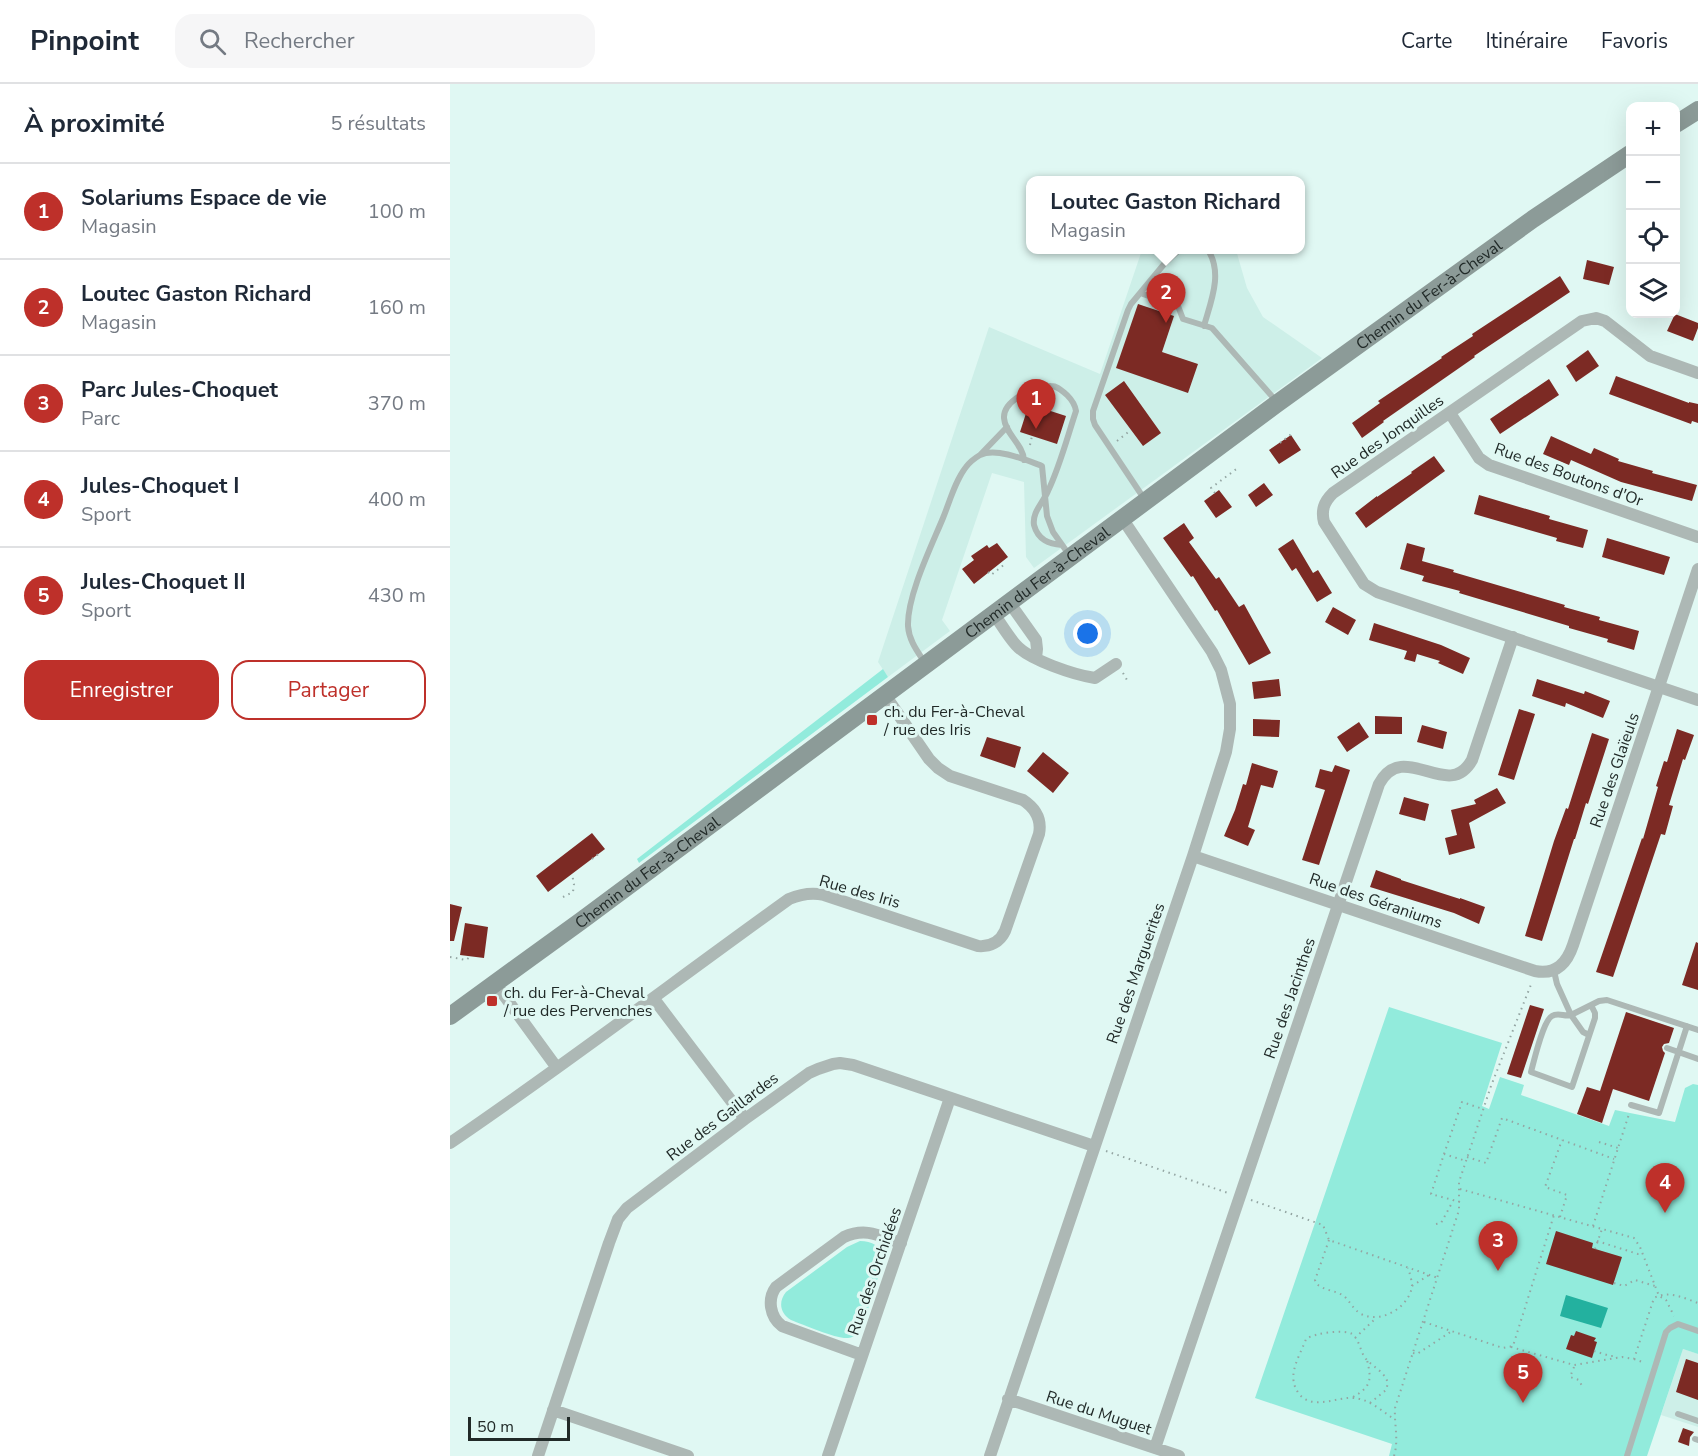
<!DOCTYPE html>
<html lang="fr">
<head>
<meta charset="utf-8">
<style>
	body { margin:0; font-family:"Nunito Sans",sans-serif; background:#f6f6f7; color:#1f2937 }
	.controls { position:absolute; right:18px; top:18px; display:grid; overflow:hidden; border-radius:12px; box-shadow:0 6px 24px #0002 }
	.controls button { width:54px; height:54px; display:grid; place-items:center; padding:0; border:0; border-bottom:2px solid #e0e1e3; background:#fff; color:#1f2937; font:30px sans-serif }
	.scale { position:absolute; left:18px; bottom:15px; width:102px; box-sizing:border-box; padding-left:6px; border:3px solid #212a28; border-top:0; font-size:16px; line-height:21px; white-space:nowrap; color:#212a28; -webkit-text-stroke:4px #e0f8f3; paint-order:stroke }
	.you { position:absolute; left:638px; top:550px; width:21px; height:21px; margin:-15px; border:4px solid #fff; border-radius:50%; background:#1a73e8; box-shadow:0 0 0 9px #1a73e833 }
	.badge { display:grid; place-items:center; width:39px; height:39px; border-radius:50%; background:#be302a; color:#fff; font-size:20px; font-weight:700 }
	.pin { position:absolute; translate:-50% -50px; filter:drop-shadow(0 2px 3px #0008) }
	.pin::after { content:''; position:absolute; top:32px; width:21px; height:18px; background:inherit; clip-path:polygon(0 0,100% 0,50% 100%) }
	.popup { position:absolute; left:576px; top:92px; width:279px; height:78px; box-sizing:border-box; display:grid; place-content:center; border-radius:12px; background:#fff; filter:drop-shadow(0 2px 4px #0005); font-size:20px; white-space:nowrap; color:#747a83 }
	.popup b { font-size:22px; color:#1f2937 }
	.popup::after { content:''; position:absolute; left:50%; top:100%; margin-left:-12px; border:12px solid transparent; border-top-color:#fff }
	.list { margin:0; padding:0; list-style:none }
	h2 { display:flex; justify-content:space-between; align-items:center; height:78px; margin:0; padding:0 24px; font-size:26px }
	h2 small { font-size:20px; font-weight:400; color:#747a83 }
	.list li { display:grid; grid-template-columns:39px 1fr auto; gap:18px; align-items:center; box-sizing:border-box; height:96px; padding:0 24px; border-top:2px solid #e0e1e3 }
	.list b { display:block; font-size:22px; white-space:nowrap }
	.list p { margin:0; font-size:20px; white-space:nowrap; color:#747a83 }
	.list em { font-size:20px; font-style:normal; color:#747a83 }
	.actions { display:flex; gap:12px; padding:18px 24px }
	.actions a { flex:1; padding:14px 0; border:2px solid #be302a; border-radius:18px; text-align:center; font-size:21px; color:#be302a }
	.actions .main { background:#be302a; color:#fff }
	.icon { flex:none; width:33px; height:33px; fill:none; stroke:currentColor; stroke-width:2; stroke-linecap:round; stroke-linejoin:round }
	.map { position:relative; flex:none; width:1248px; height:1372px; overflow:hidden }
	header { display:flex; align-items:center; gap:36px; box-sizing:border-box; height:84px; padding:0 30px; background:#fff; border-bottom:2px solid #e0e1e3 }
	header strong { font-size:28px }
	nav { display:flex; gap:33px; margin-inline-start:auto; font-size:21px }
	.search { width:420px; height:54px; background:#f6f6f7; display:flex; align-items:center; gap:15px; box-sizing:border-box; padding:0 21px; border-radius:18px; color:#747a83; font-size:22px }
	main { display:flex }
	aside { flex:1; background:#fff }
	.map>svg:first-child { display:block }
</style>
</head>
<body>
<header>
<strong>Pinpoint</strong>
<div class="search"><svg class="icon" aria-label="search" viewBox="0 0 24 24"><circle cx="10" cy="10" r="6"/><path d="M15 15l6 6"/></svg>Rechercher</div>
<nav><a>Carte</a><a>Itinéraire</a><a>Favoris</a></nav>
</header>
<main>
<aside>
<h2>À proximité<small>5 résultats</small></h2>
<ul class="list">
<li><span class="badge">1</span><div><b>Solariums Espace de vie</b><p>Magasin</p></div><em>100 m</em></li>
<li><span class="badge">2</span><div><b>Loutec Gaston Richard</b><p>Magasin</p></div><em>160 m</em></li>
<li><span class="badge">3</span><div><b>Parc Jules-Choquet</b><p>Parc</p></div><em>370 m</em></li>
<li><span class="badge">4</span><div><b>Jules-Choquet I</b><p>Sport</p></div><em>400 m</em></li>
<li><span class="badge">5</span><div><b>Jules-Choquet II</b><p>Sport</p></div><em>430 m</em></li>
</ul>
<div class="actions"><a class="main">Enregistrer</a><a>Partager</a></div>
</aside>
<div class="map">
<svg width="1248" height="1372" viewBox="0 0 1248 1372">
	<rect width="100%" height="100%" fill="#e0f8f3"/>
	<path fill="#cdefe8" d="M692 166H786L797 204 813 233 872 274 584 484 576 473 574 398 542 389 492 536 500 547 438 593 428 578 539 243 650 290Z
		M1233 1265 1248 1270V1343L1211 1331Z"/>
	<path fill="#92ebdc" d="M433 585 438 593 189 779 187 775Z
		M939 923 1052 959 1032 1022 1039 1025 1050 993 1074 1001 1071 1011 1159 1042 1165 1026 1225 1038 1235 1004 1243 1000 1248 1001V1270L1233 1265 1197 1372H939L942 1360 805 1314Z
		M410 1157C422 1157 431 1162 434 1174L413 1241C410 1248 406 1253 398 1254 386 1255 354 1241 341 1236 330 1229 328 1218 336 1208L397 1163Z"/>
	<path fill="#23b19f" d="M1116 1211 1158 1224 1151 1244 1110 1232Z"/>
	<path fill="#7c2a24" d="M1137 176 1164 183 1159 201 1133 195Z
		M1110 192 1120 208 1024 272 1025 273 933 337 934 338 912 354 902 339 930 319 928 317 992 274 991 273 1023 252 1022 250Z
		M688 220 724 232 712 268 748 280 738 309 666 284Z
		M1225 230 1248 239V244L1243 257 1217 247Z
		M1138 266 1149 282 1126 298 1116 282Z
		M1166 292 1239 319V318L1248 320V339L1242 337 1241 340 1159 310Z
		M1099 295 1109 311 1050 350 1040 335Z
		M674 297 711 349 693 362 655 311Z
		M579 320 616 332 607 360 570 348Z
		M841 351 851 366 829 380 819 366Z
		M1101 352 1141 370 1144 364 1169 375 1168 377 1203 387 1202 389 1247 401 1242 417 1171 398 1121 376 1119 381 1093 370Z
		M984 372 995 387 916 444 905 429 927 412V413L962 389 961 388Z
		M814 399 823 411 806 423 798 411Z
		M769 406 782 423 766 434 754 417Z
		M1029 411 1100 432 1099 435 1138 446 1133 464 1106 457 1107 454 1024 430Z
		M734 439 744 454 739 458 766 495 769 493 789 523 794 520 821 569 799 581 767 526 765 527 743 492 741 493 713 454Z
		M1157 454 1220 473 1214 491 1152 473Z
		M843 455 863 489 868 486 882 509 867 518 846 484 842 487 828 465Z
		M547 459 558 473 524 500 512 485 524 476 521 472 537 461 539 464Z
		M957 459 975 464 972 477 1004 486 1003 488 1115 521 1114 523 1150 533 1149 536 1189 547 1184 566 1157 558 1158 555 1119 544V542L1009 509 1010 507 972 497 974 492 950 485Z
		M883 523 906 536 898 551 875 538Z
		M924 539 991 561 1020 574 1013 590 988 579 990 577 967 570 965 578 954 575 957 567 919 556Z
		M829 595 831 612 804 615 802 598Z
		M1087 595 1134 610 1135 607 1160 617 1153 634 1116 619 1115 623 1082 612Z
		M1069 625 1085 630 1064 696 1048 691Z
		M925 632 952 633V650H925Z
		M803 635 830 636 829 653 803 652Z
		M909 638 919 653 897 668 887 653Z
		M972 641 997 648 993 665 967 658Z
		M1227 645 1244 651 1235 676 1233 675 1219 721 1223 722 1215 751 1211 750 1163 893 1146 888 1192 754 1193 755 1208 703 1206 702 1214 677 1217 678Z
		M1142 649 1159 655 1138 720 1136 719 1125 755H1124L1092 857 1075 852 1104 757 1116 724 1118 725Z
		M537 653 571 663 565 684 530 672Z
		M593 668 619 689 603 709 577 687Z
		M802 679 828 687 823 704 811 701 798 743 805 746 798 762 774 752 785 726 793 700 796 701Z
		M885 681 900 686 869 781 852 776 875 706 865 703 870 685 882 688Z
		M1047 704 1056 719 1019 739 1025 764 999 771 995 754 1007 751 1001 726 1026 720 1024 716Z
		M954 713 979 720 975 737 949 730Z
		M142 749 155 765 98 808 86 792Z
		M926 786 951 795V796L1010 815V814L1035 823 1029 840 1004 829 920 803Z
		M0 820 12 823 4 857H0Z
		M15 839 38 843 34 874 10 871Z
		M1246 858 1248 859V906L1232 901Z
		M1080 921 1094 925 1071 994 1057 990Z
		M1176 928 1224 944 1219 959 1214 960 1212 963 1213 967 1215 969 1199 1017 1163 1005 1152 1039 1127 1030 1137 1003 1150 1007Z
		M1106 1147 1143 1159 1142 1164 1172 1173 1163 1201 1096 1180Z
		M1126 1247 1146 1254 1144 1257 1147 1258 1142 1274 1116 1265 1121 1251 1124 1252Z
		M1236 1275 1248 1279V1316L1226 1308Z
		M1233 1344 1244 1348 1240 1353 1239 1362 1228 1358Z"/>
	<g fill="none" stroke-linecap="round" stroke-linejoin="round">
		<path stroke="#94a6a3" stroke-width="2" stroke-dasharray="1.5 4.5" stroke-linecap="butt" d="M667 357 681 346
			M830 359 844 348
			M580 361 582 352
			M765 409 761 404 789 383
			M538 488 541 491 555 480
			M673 589 677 596
			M142 775 151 768
			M113 813 123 808 124 800 122 790
			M0 873 16 876 21 872
			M1149 1058 1168 1064
			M656 1067 778 1109
			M994 1070 1012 1018 1033 1025
			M1017 1073 1036 1079 1052 1034 1164 1075
			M1010 1105 1184 1154 1190 1163 1209 1212 1216 1216 1224 1232
			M801 1116 873 1141 879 1156 988 1194
			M1010 1118 981 1110 994 1070 1016 1077
			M1110 1133 1117 1111 1095 1103 1112 1056
			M986 1140 991 1139 1003 1117
			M1143 1142 1179 1030
			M879 1156 865 1196 866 1199C873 1207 887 1206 895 1213 901 1219 903 1225 911 1230 931 1240 958 1224 962 1203 962 1197 960 1190 958 1184
			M1147 1157 1188 1170H1193
			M1145 1165 1152 1145
			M1164 1199 1174 1202 1185 1196 1205 1202
			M962 1202 979 1191
			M974 1238 1047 1262 1053 1264 1063 1262 1104 1131
			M905 1254 925 1235
			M1061 1263 1124 1281 1172 1273 1184 1275 1204 1214C1218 1206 1234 1214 1248 1219
			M1144 1267 1160 1272H1165L1167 1274
			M963 1269 967 1270 1002 1247
			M1184 1275 1195 1279
			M1124 1283 1120 1293 1129 1296 1132 1302
			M903 1313C921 1303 922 1296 917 1276
			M920 1319 936 1306 938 1299C934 1287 924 1284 916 1275 910 1268 910 1256 902 1250 895 1245 864 1249 856 1255 849 1274 835 1293 850 1311 855 1317 864 1319 871 1318 882 1318 892 1313 904 1314 919 1315 932 1327 944 1335
			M944 1372C949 1356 944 1340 945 1324L1009 1126V1098L1041 1002 1082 898"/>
		<path stroke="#adb8b5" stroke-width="6" d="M690 209 728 222 733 235 762 244 827 318
			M754 242C761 217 773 189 758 166
			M530 371 557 343
			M574 376C573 360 555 350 554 334 553 316 586 301 601 302 608 302 612 307 617 311 622 316 625 320 626 327 617 354 610 382 598 407 593 419 582 428 584 441 588 456 599 460 612 461
			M695 416 645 341 643 335V327L678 226 681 220 715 179 729 166
			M475 579C468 568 459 557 458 542 457 512 481 463 493 434 500 417 505 397 516 383 519 379 525 374 530 371 546 363 576 376 592 382L597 432 603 448 620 472
			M1104 887 1107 900 1121 931 1149 917 1157 916 1248 946
			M1139 951 1133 948 1121 931C1115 933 1108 928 1102 932 1093 937 1084 977 1081 988L1122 1003 1145 934V929L1141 921
			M1217 964 1248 975
			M1181 1021 1209 1029 1237 942
			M1228 1330 1248 1337
			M1245 1355 1248 1356
			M1177 1372 1216 1248 1220 1244 1228 1240 1248 1247"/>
		<path stroke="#adb8b5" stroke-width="12" d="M1248 289 1200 272 1155 237 1146 234 1132 237 883 409C874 418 871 426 874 438L914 500 927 508 1248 616
			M1000 329 1029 374 1039 381 1248 453
			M559 518 586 556 587 565 586 574
			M544 530C551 540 558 552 566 561 579 576 625 591 645 594L666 580
			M743 772 1085 887C1106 891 1117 879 1123 861L1248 485
			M45 899 107 984
			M204 915 295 1035
			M0 1059C115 981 226 896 339 815 351 810 361 808 374 811L528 862C540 863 550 858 555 847L589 750C592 735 585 724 573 716L500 692 488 684 479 675 435 611
			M412 1271 332 1242C320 1233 317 1215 326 1203L394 1153C416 1143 430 1152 451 1159
			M558 1315 729 1372
			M103 1326 238 1372
			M705 1364 929 700C954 654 998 719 1022 676L1063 553
			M88 1372 159 1159 168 1135 177 1124 295 1035 359 989 368 985 383 980 390 979 403 981 644 1062
			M378 1372 500 1014
			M540 1372 743 772 776 668 780 645V620L771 586 762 568 672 434"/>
		<g stroke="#8c9b98" stroke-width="18">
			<path d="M1226 40 1248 26"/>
			<path id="s1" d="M0 932 131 837 825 321 1083 135 1180 70"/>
		</g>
	</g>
	<g fill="#be302a" stroke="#e0f8f3" stroke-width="2">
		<rect x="416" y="630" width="12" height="12" rx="3"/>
		<rect x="36" y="911" width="12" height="12" rx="3"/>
	</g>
	<g text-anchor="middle" stroke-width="6" stroke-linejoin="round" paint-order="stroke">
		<g font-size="16" fill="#212a28" stroke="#e0f8f3">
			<text dy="6" stroke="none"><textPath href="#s1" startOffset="1216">Chemin du Fer-à-Cheval</textPath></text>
			<text transform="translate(937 352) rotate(-35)" y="6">Rue des Jonquilles</text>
			<text transform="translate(1119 390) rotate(20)" y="6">Rue des Boutons d'Or</text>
			<text dy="6" stroke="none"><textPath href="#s1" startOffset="730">Chemin du Fer-à-Cheval</textPath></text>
			<text transform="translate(1164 686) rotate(-71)" y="6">Rue des Glaïeuls</text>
			<text dy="6" stroke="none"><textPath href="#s1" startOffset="244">Chemin du Fer-à-Cheval</textPath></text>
			<text transform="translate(410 807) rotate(16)" y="6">Rue des Iris</text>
			<text transform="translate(926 816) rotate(19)" y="6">Rue des Géraniums</text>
			<text transform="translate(685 889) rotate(-71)" y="6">Rue des Marguerites</text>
			<text transform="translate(839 914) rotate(-71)" y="6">Rue des Jacinthes</text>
			<text transform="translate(272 1032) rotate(-37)" y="6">Rue des Gaillardes</text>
			<text transform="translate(424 1187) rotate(-71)" y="6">Rue des Orchidées</text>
			<text transform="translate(649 1328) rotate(18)" y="6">Rue du Muguet</text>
		</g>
		<g font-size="16" fill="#212a28" stroke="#e0f8f3" text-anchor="start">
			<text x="434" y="633">ch. du Fer-à-Cheval<tspan x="434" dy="18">/ rue des Iris</tspan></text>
			<text x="54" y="914">ch. du Fer-à-Cheval<tspan x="54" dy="18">/ rue des Pervenches</tspan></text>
		</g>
	</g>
</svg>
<div class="controls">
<button>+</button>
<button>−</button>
<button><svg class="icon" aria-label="locate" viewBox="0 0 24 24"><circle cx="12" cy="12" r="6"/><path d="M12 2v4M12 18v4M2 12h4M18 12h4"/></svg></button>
<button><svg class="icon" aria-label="layers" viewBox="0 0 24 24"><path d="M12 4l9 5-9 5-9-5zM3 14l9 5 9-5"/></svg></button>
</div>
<div class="scale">50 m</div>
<div class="you"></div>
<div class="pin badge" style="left:586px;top:345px">1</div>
<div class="pin badge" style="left:716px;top:239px">2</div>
<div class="popup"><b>Loutec Gaston Richard</b>Magasin</div>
<div class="pin badge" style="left:1048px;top:1187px">3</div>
<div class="pin badge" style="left:1215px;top:1129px">4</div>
<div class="pin badge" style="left:1073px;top:1319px">5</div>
</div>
</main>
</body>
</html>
